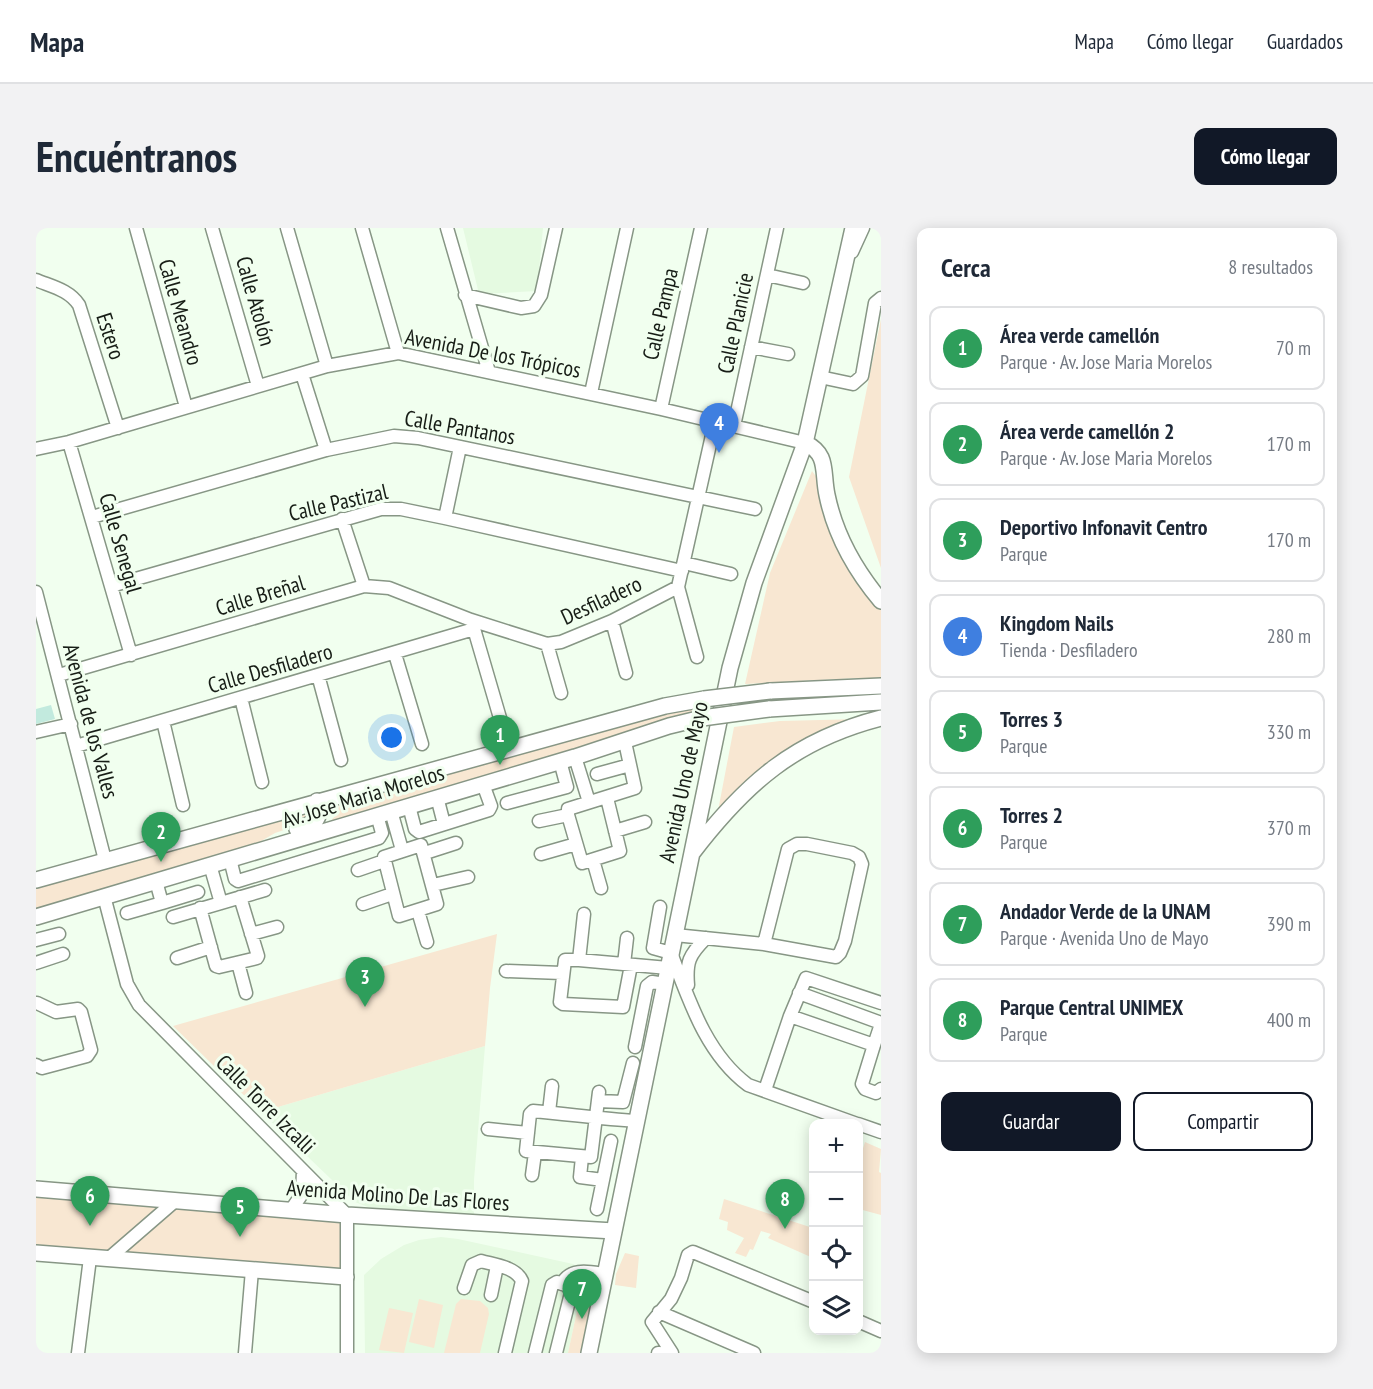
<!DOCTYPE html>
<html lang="es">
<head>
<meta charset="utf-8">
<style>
	body { margin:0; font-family:"PT Sans Narrow",sans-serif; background:#f2f2f3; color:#1f2937 }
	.controls { position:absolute; right:18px; bottom:18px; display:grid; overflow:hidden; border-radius:12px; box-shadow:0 3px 15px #0003 }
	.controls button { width:54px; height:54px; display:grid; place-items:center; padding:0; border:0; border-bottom:2px solid #e0e1e3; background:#fff; color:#1f2937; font:30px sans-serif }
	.you { position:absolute; left:356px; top:510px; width:21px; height:21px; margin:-15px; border:4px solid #fff; border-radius:50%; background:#1a73e8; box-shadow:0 0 0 9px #1a73e833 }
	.badge { display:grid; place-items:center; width:39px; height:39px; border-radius:50%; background:#111827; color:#fff; font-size:20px; font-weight:700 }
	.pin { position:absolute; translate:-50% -50px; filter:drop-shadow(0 2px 3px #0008) }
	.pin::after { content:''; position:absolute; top:32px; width:21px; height:18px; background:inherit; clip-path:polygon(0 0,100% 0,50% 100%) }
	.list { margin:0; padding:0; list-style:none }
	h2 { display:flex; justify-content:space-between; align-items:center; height:78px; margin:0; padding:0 24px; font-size:26px }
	h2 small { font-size:20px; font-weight:400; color:#747a83 }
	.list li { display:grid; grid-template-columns:39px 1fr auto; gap:18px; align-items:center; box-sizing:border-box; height:84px; margin:0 12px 12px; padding:0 12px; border:2px solid #e0e1e3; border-radius:12px }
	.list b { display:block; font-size:22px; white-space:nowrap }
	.list p { margin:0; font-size:20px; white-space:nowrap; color:#747a83 }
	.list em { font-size:20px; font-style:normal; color:#747a83 }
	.actions { display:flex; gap:12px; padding:18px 24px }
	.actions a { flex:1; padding:14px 0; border:2px solid #111827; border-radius:12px; text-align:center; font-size:21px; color:#111827 }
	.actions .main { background:#111827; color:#fff }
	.icon { flex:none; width:33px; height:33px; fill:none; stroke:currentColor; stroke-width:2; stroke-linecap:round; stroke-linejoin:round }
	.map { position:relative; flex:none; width:845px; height:1125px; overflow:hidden; border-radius:12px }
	header { display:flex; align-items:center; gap:36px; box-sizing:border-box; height:84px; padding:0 30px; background:#fff; border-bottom:2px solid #e0e1e3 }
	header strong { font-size:28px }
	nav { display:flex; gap:33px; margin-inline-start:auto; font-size:21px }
	.intro { display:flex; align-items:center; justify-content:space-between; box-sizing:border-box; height:144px; padding:0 36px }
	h1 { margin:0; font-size:42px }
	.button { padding:15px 27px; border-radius:12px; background:#111827; color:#fff; font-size:21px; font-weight:700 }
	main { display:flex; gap:36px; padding:0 36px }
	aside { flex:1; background:#fff; border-radius:12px; box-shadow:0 3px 15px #0003 }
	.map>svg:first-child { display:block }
</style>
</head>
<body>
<header>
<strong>Mapa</strong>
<nav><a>Mapa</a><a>Cómo llegar</a><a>Guardados</a></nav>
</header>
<div class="intro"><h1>Encuéntranos</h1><a class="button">Cómo llegar</a></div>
<main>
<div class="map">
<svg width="845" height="1125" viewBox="0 0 845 1125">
	<rect width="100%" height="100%" fill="#f1ffef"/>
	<path fill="#e5fae1" d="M427 0H507L501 63 443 66Z
		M449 818 438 952V987L332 979 319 974 225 884Z
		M405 1009 422 1011 537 1036 543 1040 547 1046V1055L532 1125H329L328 1047 345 1031 368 1017 383 1012Z"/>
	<path fill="#f8e7d2" d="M845 91V340L813 249Z
		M776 243 785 255 845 378V451L822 450 709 456 734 345Z
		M675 476 672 479 627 496 288 600 300 587 302 572 520 508Z
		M825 491 815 495 681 588 698 499 744 493Z
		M278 582 279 587 266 596 239 605 210 622 0 687V655Z
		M461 706 454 760 449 818 225 884 137 798Z
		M829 914 845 921 843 944 845 945V987L823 981V933Z
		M0 962 136 974 71 1029 0 1023Z
		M688 971 777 1000V1030L732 1010 735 1006 725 1003 717 1022 714 1021 710 1029 699 1025 708 1010 691 1002 692 994 683 991Z
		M139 975 309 988V1048L74 1029Z
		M589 1025 603 1028 600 1060 579 1057 580 1046Z
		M547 1055 561 1056 546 1125H532Z
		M383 1071 407 1077 398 1120 373 1114Z
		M425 1071 444 1073 452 1080 453 1086 444 1125H408L420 1076Z
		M353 1080 377 1085 368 1125 343 1122Z"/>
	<path fill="#c2eade" d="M15 477 19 491 0 496V481Z"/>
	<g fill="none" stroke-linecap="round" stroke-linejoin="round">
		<defs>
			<path id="minor" d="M100 0 150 179
				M176 0 222 158
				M251 0 291 138
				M326 0 362 125
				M411 0 453 144
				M816 24 827 0
				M731 47 767 55
				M0 52C17 59 33 62 43 77L82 200
				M429 67 485 80 498 78 505 67 520 0
				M715 119 752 126
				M266 146 290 222
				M784 149 817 156 826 148 839 75 845 70
				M555 165 591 0
				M625 181 665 0
				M698 198 741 0
				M33 214 95 427
				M0 221 33 214 291 138 362 125 625 181 769 215
				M56 289 290 222 358 208 382 210 719 281
				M409 290 424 219
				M306 291 328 358
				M648 335 695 346
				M75 358 345 281H365L409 290 646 343
				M0 364 69 632
				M576 393 590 445
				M436 394 464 490
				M511 416 525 465
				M359 426 386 516
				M661 429 642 359 679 194
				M23 447 328 358 353 360 435 392 511 416 525 414 576 393 642 359
				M282 447 305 532
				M205 470 226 554
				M127 493 147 577
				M0 504 35 496
				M40 518 438 401
				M539 529 553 574
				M561 546 594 537
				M401 569 408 596
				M571 570 584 623 546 635 532 587V581L599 560 589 514
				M471 575 531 559 524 533
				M373 578 379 601 383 604 453 582 455 578 447 556
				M355 583 366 622
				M503 593 532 587
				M579 603 609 594
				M385 617 401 676 363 688 348 629Z
				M389 625 420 615
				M505 626 540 616
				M194 631 199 651 202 653 343 610 346 605 341 587
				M557 632 565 660
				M174 637 185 675
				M322 642 348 633
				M120 653 126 675 162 664
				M397 657 432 649
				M68 668 91 756 103 777 311 987V1125
				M327 676 356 666
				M624 679 617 720 635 725C653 772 670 826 712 857L821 896
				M164 680 180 738 183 739 221 730 222 728 204 669
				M382 683 391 714
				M91 685 126 675
				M137 689 229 662
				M215 706 241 699
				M639 707 728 716 800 729 804 725 809 713 826 636 823 629 816 625 771 616H761L752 621 728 716
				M0 712 23 706
				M141 730 175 719
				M543 732 548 686
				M0 735 27 726
				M202 735 210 765
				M588 736 591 710
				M595 737 587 779 527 776 524 774 529 732H543L632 740
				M470 743 526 745
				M652 757C650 734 653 727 670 710
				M763 765 845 795
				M754 788 838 817 845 796
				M838 817 826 856 829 861 840 865 845 861
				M599 819 611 758 616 754 629 756
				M0 837 6 840 51 828 55 822 45 784 42 781 20 784 1 775
				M729 862 754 788 770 750 845 775
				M563 864 555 929 490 923 494 886 497 883C532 886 566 891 600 893
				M562 873 587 874 597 835
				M513 884 516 858
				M822 896 845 904
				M452 901 492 905
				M546 929 544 949 567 952
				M496 947 499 925
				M561 981 575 913
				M255 982 266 966 267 943
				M72 1031 139 973
				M526 1056C534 1039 554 1044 569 1046
				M428 1060 436 1037 445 1033C459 1037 480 1039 486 1053L469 1125
				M455 1067 461 1038
				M623 1084 718 1125
				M822 1093 845 1103
				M42 1125 54 1030
				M209 1125 216 1042
				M499 1125 516 1057 521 1054 532 1058 535 1065 520 1125
				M622 1125H624
				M636 1125 616 1094 635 1071 645 1050 652 1027 657 1024 778 1074"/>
			<path id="major" d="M769 215C793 226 786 244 791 267 799 306 819 342 845 373
				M734 463 845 458
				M733 481 845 474
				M261 601C277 596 287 593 281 573
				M657 624C710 555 759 512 845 490
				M0 652 629 478 668 471
				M0 689 539 529 633 498 666 490
				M0 961 311 987 578 1003
				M0 1025 310 1049
				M553 1125 694 440 718 355 769 215 817 0"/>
		</defs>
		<use href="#minor" stroke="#879685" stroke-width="15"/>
		<use href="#major" stroke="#879685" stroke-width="18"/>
		<use href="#minor" stroke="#fff" stroke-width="12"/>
		<use href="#major" stroke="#fff" stroke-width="15"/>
		<defs>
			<path id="major-bridge" d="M668 471 734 463
				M666 490 733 481"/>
		</defs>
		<use href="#major-bridge" stroke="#879685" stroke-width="18" stroke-linecap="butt"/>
		<use href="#major-bridge" stroke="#fff" stroke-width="15"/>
	</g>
	<g text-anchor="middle" stroke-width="6" stroke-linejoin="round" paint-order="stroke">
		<g font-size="22" fill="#171d16" stroke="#f1ffef">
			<text transform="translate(220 73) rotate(74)" y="8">Calle Atolón</text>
			<text transform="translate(145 84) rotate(74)" y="8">Calle Meandro</text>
			<text transform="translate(624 86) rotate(-77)" y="8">Calle Pampa</text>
			<text transform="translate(699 95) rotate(-78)" y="8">Calle Planicie</text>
			<text transform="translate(75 108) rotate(72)" y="8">Estero</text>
			<text transform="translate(457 125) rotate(11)" y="8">Avenida De los Trópicos</text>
			<text transform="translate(424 199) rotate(10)" y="8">Calle Pantanos</text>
			<text transform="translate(302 274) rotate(-13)" y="8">Calle Pastizal</text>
			<text transform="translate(85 315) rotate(74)" y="8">Calle Senegal</text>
			<text transform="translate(224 367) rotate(-17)" y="8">Calle Breñal</text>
			<text transform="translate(565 372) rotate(-25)" y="8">Desfiladero</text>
			<text transform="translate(234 440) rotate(-16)" y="8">Calle Desfiladero</text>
			<text transform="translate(55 493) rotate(75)" y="8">Avenida de los Valles</text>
			<text transform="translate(647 554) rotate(-78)" y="8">Avenida Uno de Mayo</text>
			<text transform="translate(327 568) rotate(-17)" y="8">Av. Jose Maria Morelos</text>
			<text transform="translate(230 876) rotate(45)" y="8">Calle Torre Izcalli</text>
			<text transform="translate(362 967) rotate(4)" y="8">Avenida Molino De Las Flores</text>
		</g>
	</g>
</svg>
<div class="controls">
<button>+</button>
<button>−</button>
<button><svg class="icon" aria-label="locate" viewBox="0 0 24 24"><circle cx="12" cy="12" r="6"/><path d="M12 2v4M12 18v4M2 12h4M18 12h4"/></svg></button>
<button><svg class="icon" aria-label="layers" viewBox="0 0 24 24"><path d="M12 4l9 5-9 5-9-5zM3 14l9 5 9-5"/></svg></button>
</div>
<div class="you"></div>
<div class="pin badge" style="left:464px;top:537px;background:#2e9e5b">1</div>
<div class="pin badge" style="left:125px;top:634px;background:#2e9e5b">2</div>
<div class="pin badge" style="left:329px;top:779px;background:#2e9e5b">3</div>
<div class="pin badge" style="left:683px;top:225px;background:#3f7fe0">4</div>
<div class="pin badge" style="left:204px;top:1009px;background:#2e9e5b">5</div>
<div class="pin badge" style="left:54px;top:998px;background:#2e9e5b">6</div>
<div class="pin badge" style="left:546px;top:1091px;background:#2e9e5b">7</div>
<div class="pin badge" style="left:749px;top:1001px;background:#2e9e5b">8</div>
</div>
<aside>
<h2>Cerca<small>8 resultados</small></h2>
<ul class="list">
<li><span class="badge" style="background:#2e9e5b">1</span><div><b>Área verde camellón</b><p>Parque · Av. Jose Maria Morelos</p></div><em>70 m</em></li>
<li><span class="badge" style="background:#2e9e5b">2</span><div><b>Área verde camellón 2</b><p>Parque · Av. Jose Maria Morelos</p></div><em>170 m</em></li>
<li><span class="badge" style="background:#2e9e5b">3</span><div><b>Deportivo Infonavit Centro</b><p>Parque</p></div><em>170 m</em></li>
<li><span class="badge" style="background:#3f7fe0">4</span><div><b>Kingdom Nails</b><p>Tienda · Desfiladero</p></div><em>280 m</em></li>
<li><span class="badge" style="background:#2e9e5b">5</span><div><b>Torres 3</b><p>Parque</p></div><em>330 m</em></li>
<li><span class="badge" style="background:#2e9e5b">6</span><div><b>Torres 2</b><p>Parque</p></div><em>370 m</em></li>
<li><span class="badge" style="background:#2e9e5b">7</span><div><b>Andador Verde de la UNAM</b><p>Parque · Avenida Uno de Mayo</p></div><em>390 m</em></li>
<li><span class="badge" style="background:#2e9e5b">8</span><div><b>Parque Central UNIMEX</b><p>Parque</p></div><em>400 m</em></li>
</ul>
<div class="actions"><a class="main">Guardar</a><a>Compartir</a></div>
</aside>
</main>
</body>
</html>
